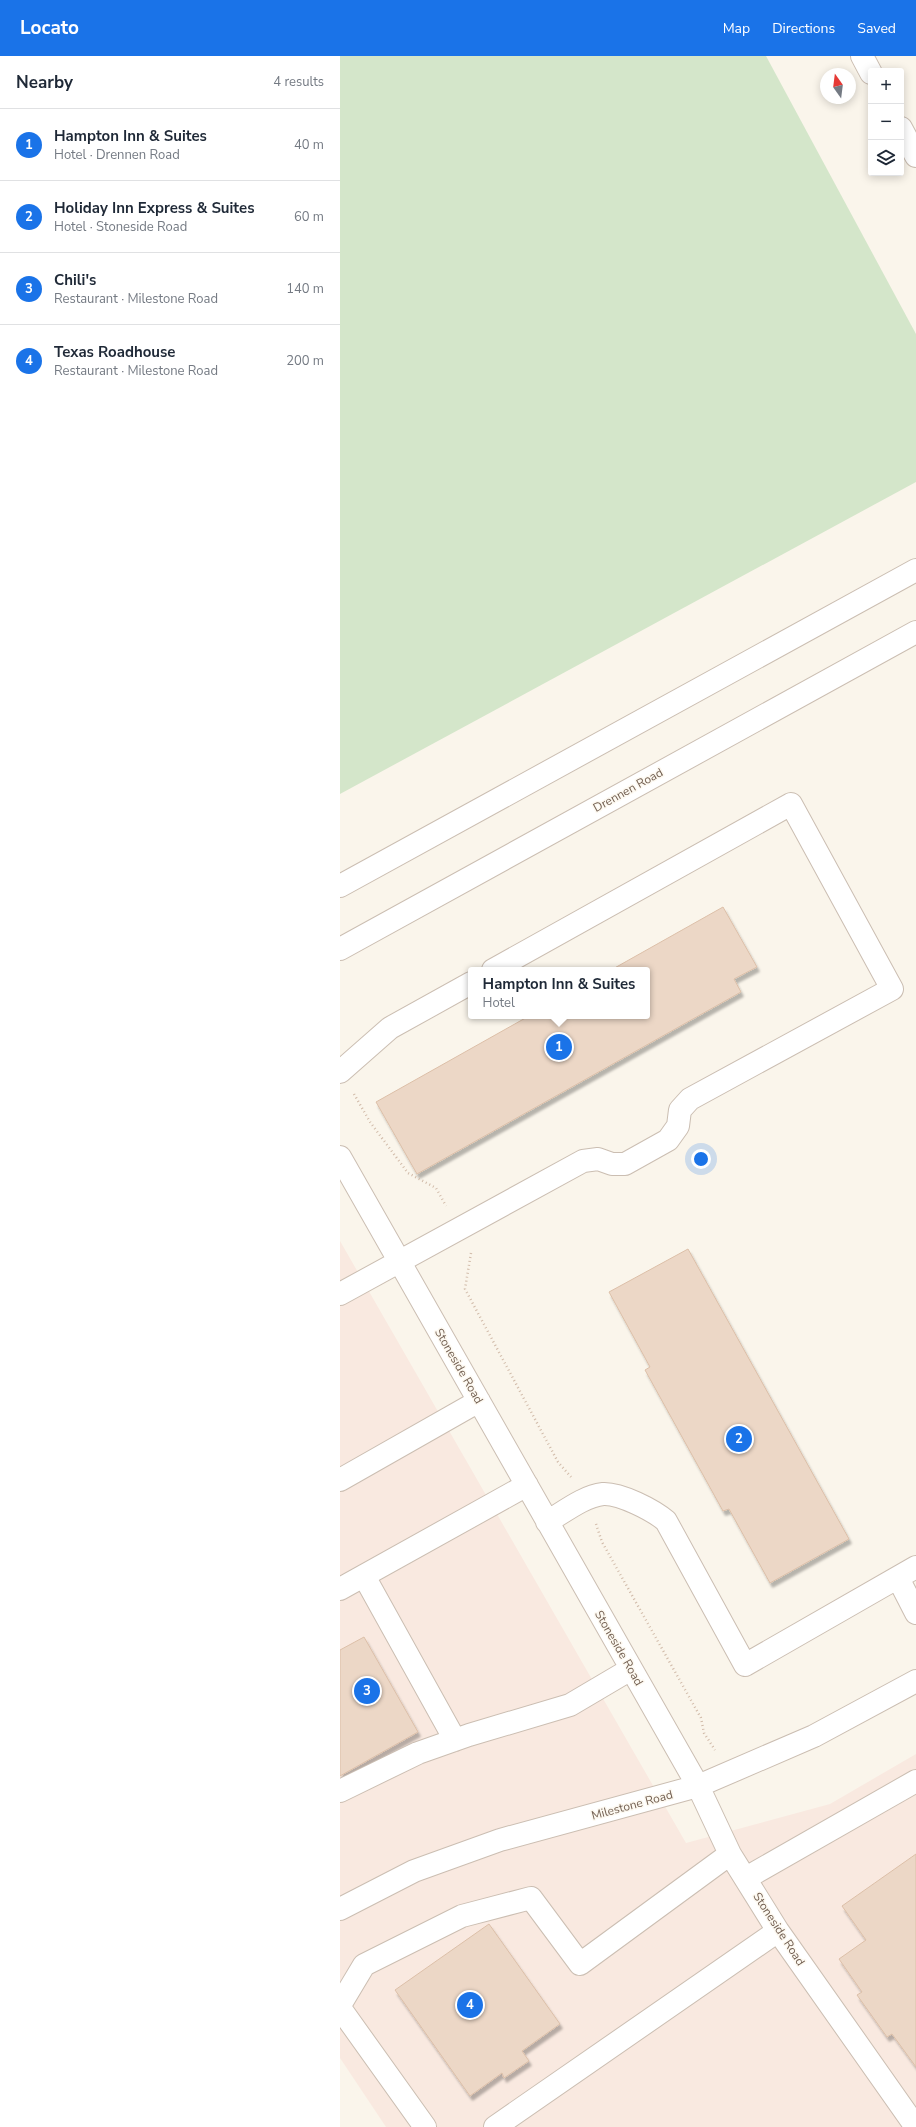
<!DOCTYPE html>
<html lang="en">
<head>
<meta charset="utf-8">
<style>
	body { margin:0; font-family:"Nunito Sans",sans-serif; background:#f6f6f7; color:#1f2937 }
	.controls { position:absolute; right:12px; top:12px; display:grid; overflow:hidden; border-radius:4px; box-shadow:0 2px 10px #0003 }
	.controls button { width:36px; height:36px; display:grid; place-items:center; padding:0; border:0; border-bottom:1px solid #e0e1e3; background:#fff; color:#1f2937; font:20px sans-serif }
	.compass { position:absolute; left:480px; top:12px; width:36px; height:36px; border-radius:50%; background:#fff; box-shadow:0 2px 10px #0003; rotate:346deg }
	.you { position:absolute; left:361px; top:1103px; width:14px; height:14px; margin:-10px; border:3px solid #fff; border-radius:50%; background:#1a73e8; box-shadow:0 0 0 6px #1a73e833 }
	.badge { display:grid; place-items:center; width:26px; height:26px; border-radius:50%; background:#1a73e8; color:#fff; font-size:13px; font-weight:700 }
	.pin { position:absolute; translate:-50% -50%; border:2px solid #fff; box-shadow:0 1px 4px #0006 }
	.popup { position:absolute; left:128px; top:911px; width:182px; height:52px; box-sizing:border-box; display:grid; place-content:center; border-radius:4px; background:#fff; filter:drop-shadow(0 1px 3px #0005); font-size:13px; white-space:nowrap; color:#747a83 }
	.popup b { font-size:15px; color:#1f2937 }
	.popup::after { content:''; position:absolute; left:50%; top:100%; margin-left:-8px; border:8px solid transparent; border-top-color:#fff }
	.list { margin:0; padding:0; list-style:none }
	h2 { display:flex; justify-content:space-between; align-items:center; height:52px; margin:0; padding:0 16px; font-size:17px }
	h2 small { font-size:13px; font-weight:400; color:#747a83 }
	.list li { display:grid; grid-template-columns:26px 1fr auto; gap:12px; align-items:center; box-sizing:border-box; height:72px; padding:0 16px; border-top:1px solid #e0e1e3 }
	.list b { display:block; font-size:15px; white-space:nowrap }
	.list p { margin:0; font-size:13px; white-space:nowrap; color:#747a83 }
	.list em { font-size:13px; font-style:normal; color:#747a83 }
	.icon { flex:none; width:22px; height:22px; fill:none; stroke:currentColor; stroke-width:2; stroke-linecap:round; stroke-linejoin:round }
	.map { position:relative; flex:none; width:576px; height:2071px; overflow:hidden }
	header { display:flex; align-items:center; gap:24px; box-sizing:border-box; height:56px; padding:0 20px; background:#1a73e8; color:#fff }
	header strong { font-size:19px }
	nav { display:flex; gap:22px; margin-inline-start:auto; font-size:14px }
	main { display:flex }
	aside { flex:1; background:#fff }
	.map>svg:first-child { display:block }
</style>
</head>
<body>
<header>
<strong>Locato</strong>
<nav><a>Map</a><a>Directions</a><a>Saved</a></nav>
</header>
<main>
<aside>
<h2>Nearby<small>4 results</small></h2>
<ul class="list">
<li><span class="badge">1</span><div><b>Hampton Inn &amp; Suites</b><p>Hotel · Drennen Road</p></div><em>40 m</em></li>
<li><span class="badge">2</span><div><b>Holiday Inn Express &amp; Suites</b><p>Hotel · Stoneside Road</p></div><em>60 m</em></li>
<li><span class="badge">3</span><div><b>Chili's</b><p>Restaurant · Milestone Road</p></div><em>140 m</em></li>
<li><span class="badge">4</span><div><b>Texas Roadhouse</b><p>Restaurant · Milestone Road</p></div><em>200 m</em></li>
</ul>
</aside>
<div class="map">
<svg width="576" height="2071" viewBox="0 0 576 2071">
	<defs>
		<filter id="shadow"><feDropShadow dx="2.5" dy="4.5" stdDeviation="1" flood-color="#0004"/></filter>
	</defs>
	<rect width="100%" height="100%" fill="#faf5eb"/>
	<path fill="#f9e9e0" d="M0 1185 346 1787 490 1748 576 1698V2071H46L0 2002Z"/>
	<path fill="#d4e6ca" d="M0 0H426L576 278V426L0 738Z"/>
	<path fill="#ecd7c6" stroke="#dcbfa8" filter="url(#shadow)" d="M383 851 417 911 394 923 401 936 77 1118 36 1046 189 960H307V914H271Z
		M348 1193 509 1483 430 1527 389 1453 383 1455 305 1314 310 1311 269 1236Z
		M24 1581 78 1676 0 1720V1594Z
		M576 1798V2011L552 1978 547 1981 517 1939 522 1936 499 1903 526 1884 502 1850Z
		M149 1868 220 1968 182 1995 189 2005 164 2022 162 2017 130 2040 55 1934Z"/>
	<g fill="none" stroke-linecap="round" stroke-linejoin="round">
		<defs>
			<path id="minor" d="M522 0 531 17
				M561 72 576 100
				M0 830 576 514
				M0 893 576 576
				M0 1016 50 972 131 927
				M0 1101 358 1730 390 1798 438 1875 576 2071
				M0 1238 243 1105 258 1103 272 1108H285L328 1084 338 1070 340 1054 350 1043 552 933 451 748 153 914
				M0 1424 139 1345
				M207 1466C224 1456 244 1440 263 1438 280 1437 313 1454 326 1465L405 1609 576 1511
				M24 1520 115 1684
				M558 1522 576 1557
				M0 1533 187 1429
				M0 1735 78 1697 129 1679 230 1649 291 1613
				M406 1822 576 1725
				M0 1853 74 1815 160 1784 358 1730 474 1680 576 1625
				M0 1949 24 1909 122 1860 191 1842 240 1908 390 1798
				M0 1952 85 2071
				M155 2071 438 1875"/>
		</defs>
		<use href="#minor" stroke="#cbbeb2" stroke-width="24"/>
		<path stroke="#d1bba9" stroke-width="2.5" stroke-dasharray="1 3" stroke-linecap="butt" d="M14 1038 30 1066 68 1117 96 1132 106 1150
			M131 1197 125 1233 218 1406 231 1421
			M256 1468 262 1486 361 1662 364 1677 375 1694"/>
		<use href="#minor" stroke="#fff" stroke-width="22"/>
	</g>
	<g text-anchor="middle" stroke-width="3" stroke-linejoin="round" paint-order="stroke">
		<g font-size="12" fill="#725f51" stroke="#fdf9f1">
			<text transform="translate(288 734) rotate(-29)" y="4">Drennen Road</text>
			<text transform="translate(119 1310) rotate(60)" y="4">Stoneside Road</text>
			<text transform="translate(279 1592) rotate(60)" y="4">Stoneside Road</text>
			<text transform="translate(292 1749) rotate(-15)" y="4">Milestone Road</text>
			<text transform="translate(439 1873) rotate(57)" y="4">Stoneside Road</text>
		</g>
	</g>
</svg>
<div class="controls">
<button>+</button>
<button>−</button>
<button><svg class="icon" aria-label="layers" viewBox="0 0 24 24"><path d="M12 4l9 5-9 5-9-5zM3 14l9 5 9-5"/></svg></button>
</div>
<svg class="compass" viewBox="-18 -18 36 36"><path d="M0-13l5 13h-10z" fill="#e53935"/><path d="M0 13l5-13h-10z" fill="#747a83"/></svg>
<div class="you"></div>
<div class="pin badge" style="left:219px;top:991px">1</div>
<div class="popup"><b>Hampton Inn &amp; Suites</b>Hotel</div>
<div class="pin badge" style="left:399px;top:1383px">2</div>
<div class="pin badge" style="left:27px;top:1635px">3</div>
<div class="pin badge" style="left:130px;top:1949px">4</div>
</div>
</main>
</body>
</html>
